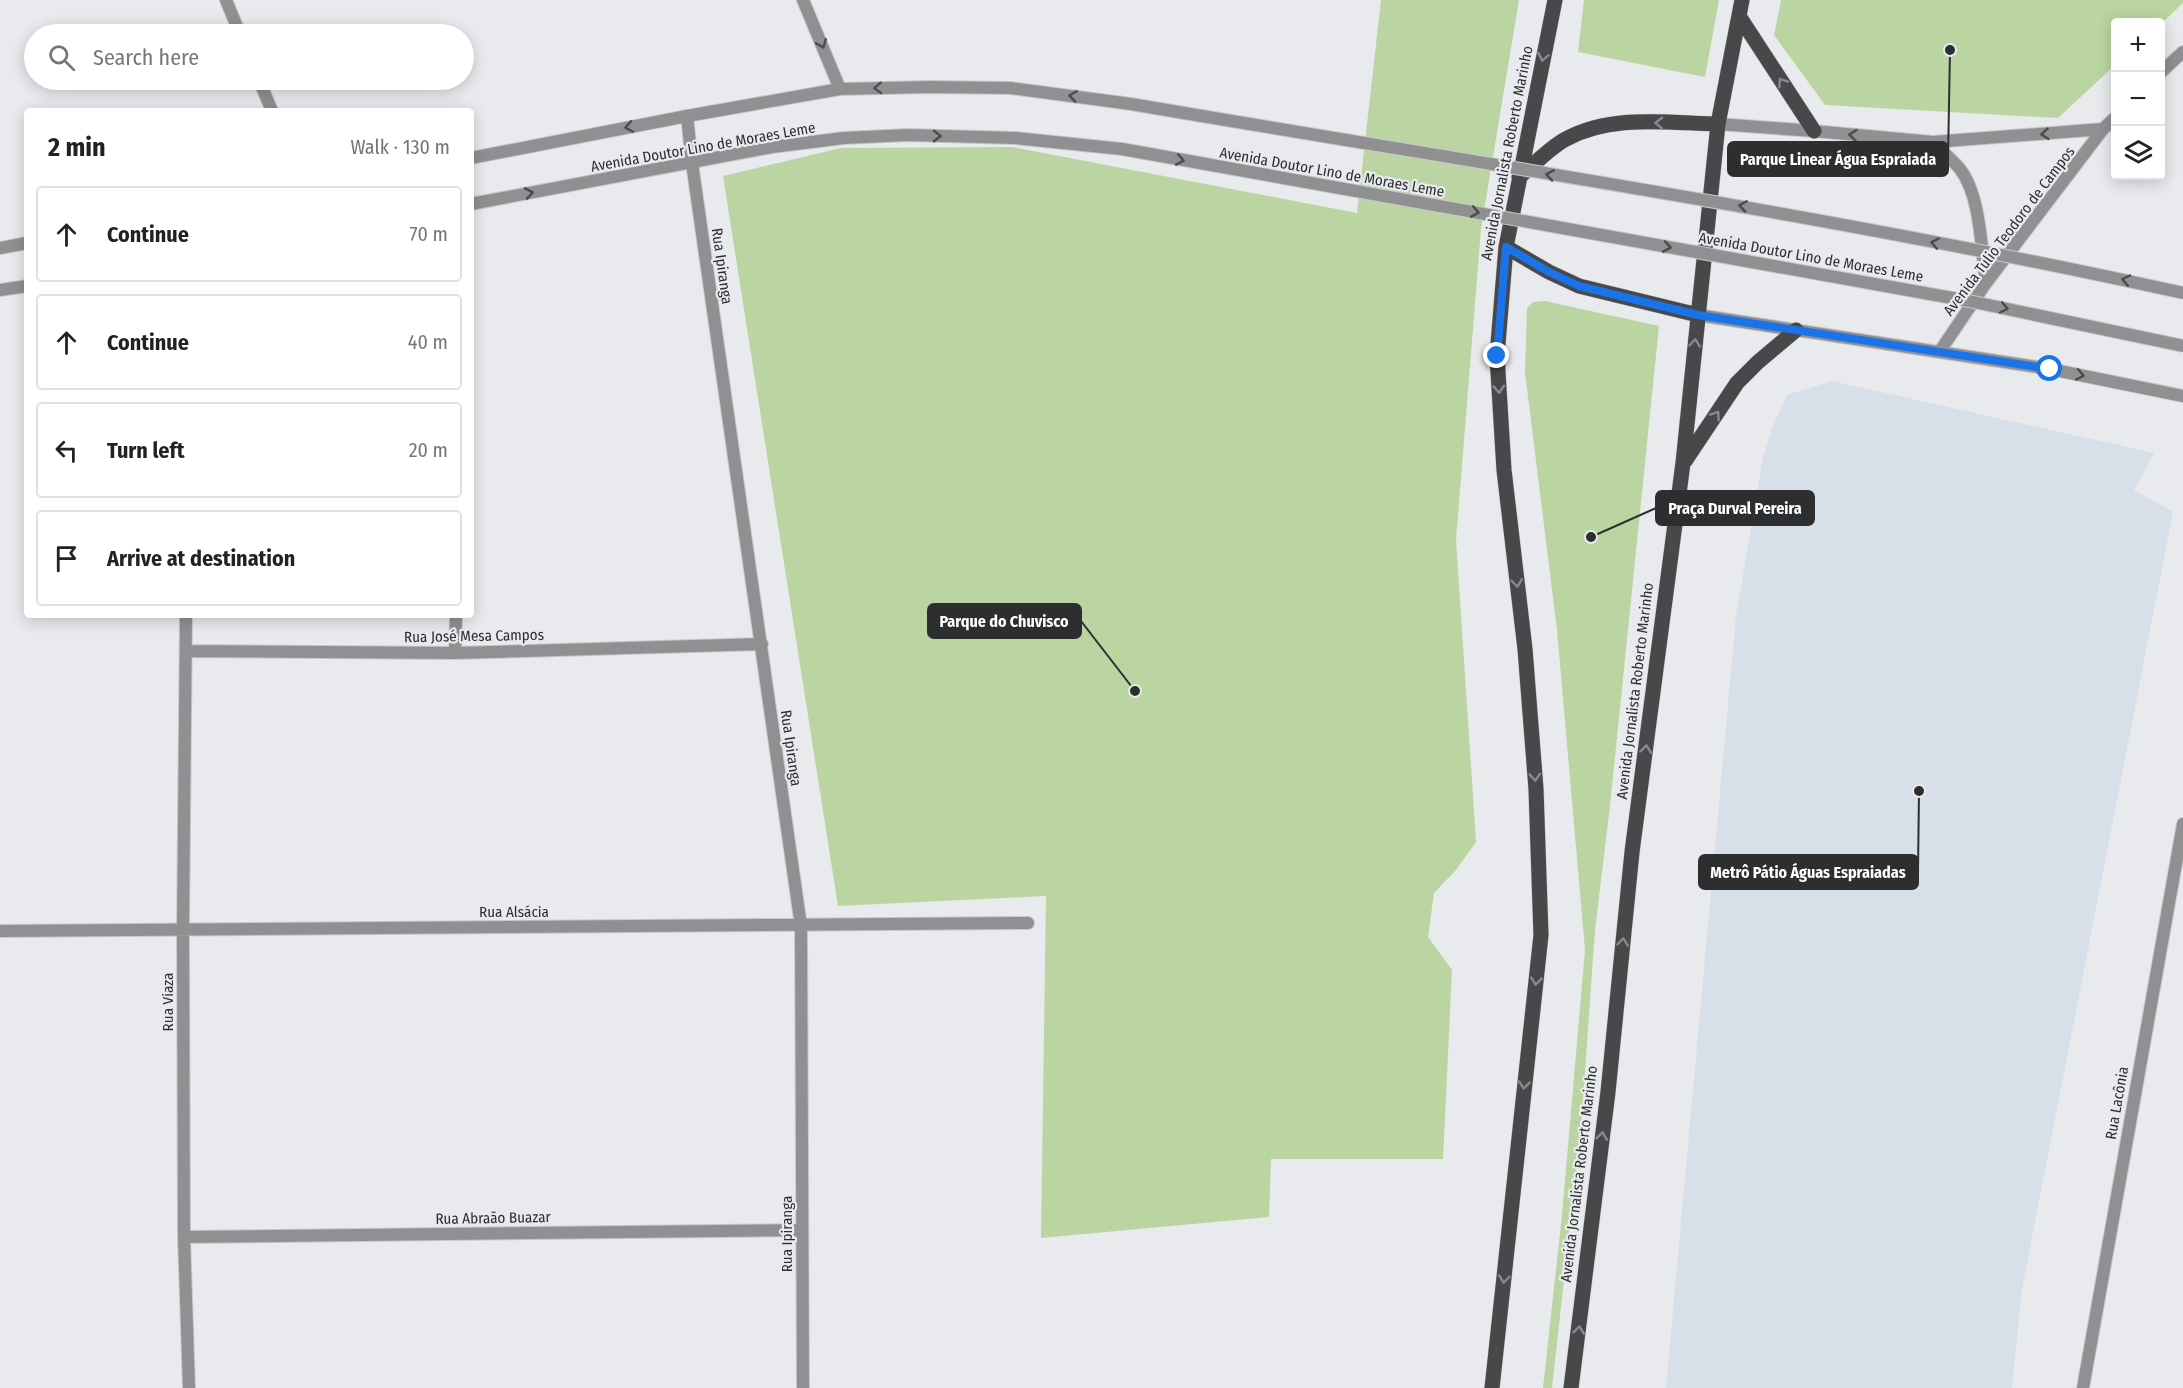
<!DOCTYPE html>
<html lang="en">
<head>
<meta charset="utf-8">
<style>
	body { margin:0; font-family:"Fira Sans Condensed",sans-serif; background:#f2f2f2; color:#222 }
	.controls { position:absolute; right:18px; top:18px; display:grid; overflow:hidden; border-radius:6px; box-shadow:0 3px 15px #0003 }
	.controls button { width:54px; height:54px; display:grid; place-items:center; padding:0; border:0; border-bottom:2px solid #e0e0e0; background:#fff; color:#222; font:30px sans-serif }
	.stop { position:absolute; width:18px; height:18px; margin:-14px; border:4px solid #1a73e8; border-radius:50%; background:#fff }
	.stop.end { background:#1a73e8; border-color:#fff; box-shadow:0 2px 6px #0008 }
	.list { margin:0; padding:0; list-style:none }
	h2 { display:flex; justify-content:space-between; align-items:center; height:78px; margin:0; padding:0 24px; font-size:26px }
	h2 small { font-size:20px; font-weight:400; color:#767676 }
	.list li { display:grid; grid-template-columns:39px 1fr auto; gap:18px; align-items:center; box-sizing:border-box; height:96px; margin:0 12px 12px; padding:0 12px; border:2px solid #e0e0e0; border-radius:6px }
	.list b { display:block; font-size:22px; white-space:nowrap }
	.list em { font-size:20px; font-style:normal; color:#767676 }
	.icon { flex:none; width:33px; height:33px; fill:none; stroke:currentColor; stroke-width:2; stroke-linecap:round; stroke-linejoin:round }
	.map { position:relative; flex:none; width:2183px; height:1388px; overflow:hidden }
	.search { position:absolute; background:#fff; box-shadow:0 3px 15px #0003; left:24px; top:24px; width:450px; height:66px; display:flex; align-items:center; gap:15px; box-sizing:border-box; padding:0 21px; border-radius:33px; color:#767676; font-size:22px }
	.panel { position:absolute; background:#fff; box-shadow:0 3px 15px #0003; left:24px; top:108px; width:450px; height:510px; border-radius:6px }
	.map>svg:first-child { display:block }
</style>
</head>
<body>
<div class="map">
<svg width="2183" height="1388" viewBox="0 0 2183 1388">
	<rect width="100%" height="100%" fill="#e8eaee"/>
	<path fill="#d7dfe8" d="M1832 381 2154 453 2134 490 2173 512 2022 1289 2012 1388H1666L1736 616 1763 457 1771 431 1787 395Z"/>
	<path fill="#bad5a1" d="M1381 0H1519L1481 229 1456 540 1476 842 1456 870 1434 893 1428 937 1452 970 1443 1159H1271L1269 1217 1041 1238 1046 896 838 906 723 176 841 148 1012 147 1357 213Z
		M1584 0H1719L1705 77 1578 52Z
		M1781 0H2183V3L2161 24 2160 22H2116L2115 65 2058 118 1825 105 1774 35Z
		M1545 301 1659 326 1610 806 1595 930 1581 1128 1552 1388H1543L1562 1215 1585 950 1557 630 1525 372 1527 308 1533 302Z"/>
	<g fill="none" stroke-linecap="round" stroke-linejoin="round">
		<defs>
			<path id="minor" d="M226 0 240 34
				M803 0 840 89
				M259 80 272 111
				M687 116 692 163 801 926 803 1388
				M186 615 183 928 184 1237 189 1388
				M187 651 455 653 762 644
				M455 653 456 615
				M0 931 1028 923
				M184 1237 802 1230
				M2083 1388 2183 824"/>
			<path id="tertiary" d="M2160 73 2183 52
				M1718 124 1814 131 1933 142 2103 129
				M1933 142C1941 151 1952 159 1960 169 1981 196 1981 250 1986 283
				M471 158 687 116 840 89 930 87 1010 88 1131 104
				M471 204 772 147 844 138 908 135 1015 138 1122 149
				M0 248 27 243
				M0 290 27 286
				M1698 315 2050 369 2183 396
				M1940 351 1986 283 2103 129 2116 117"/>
			<path id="primary" d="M1739 16 1814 131
				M1519 177C1534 165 1549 148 1566 139 1612 114 1668 123 1718 124
				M1506 247 1549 272 1579 286 1698 315
				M1685 461 1737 383 1758 362 1796 330
				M1492 1388 1541 935 1536 789 1525 649 1504 470 1497 356 1506 247 1555 0
				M1571 1388 1608 1092 1632 852 1683 463 1718 124 1742 0"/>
		</defs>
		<use href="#minor" stroke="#c6c8cc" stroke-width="14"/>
		<use href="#tertiary" stroke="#c6c8cc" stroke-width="14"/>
		<use href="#primary" stroke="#c6c8cc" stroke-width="16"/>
		<use href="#minor" stroke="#909092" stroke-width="12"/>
		<use href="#tertiary" stroke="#909092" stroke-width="12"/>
		<use href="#primary" stroke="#48484b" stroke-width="15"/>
		<defs>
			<path id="tertiary-bridge" d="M1131 104C1482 164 1835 216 2183 293
				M1122 149 1969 301 2183 346"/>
		</defs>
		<use href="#tertiary-bridge" stroke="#c6c8cc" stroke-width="14" stroke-linecap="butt"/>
		<use href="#tertiary-bridge" stroke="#909092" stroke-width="12"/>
	</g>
	<defs><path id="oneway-chevron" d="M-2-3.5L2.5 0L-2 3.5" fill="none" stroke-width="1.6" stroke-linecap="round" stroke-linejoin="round" transform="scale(1.5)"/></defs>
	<g stroke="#4b4b4d">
		<use href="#oneway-chevron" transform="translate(822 44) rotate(68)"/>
		<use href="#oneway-chevron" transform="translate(878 88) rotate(178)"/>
		<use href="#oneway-chevron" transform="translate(1073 96) rotate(-172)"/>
		<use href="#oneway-chevron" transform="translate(629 127) rotate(169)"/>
		<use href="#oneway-chevron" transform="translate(2045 134) rotate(175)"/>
		<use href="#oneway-chevron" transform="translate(1853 135) rotate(-174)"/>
		<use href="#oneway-chevron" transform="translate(937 136) rotate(1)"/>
		<use href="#oneway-chevron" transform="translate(1180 160) rotate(10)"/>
		<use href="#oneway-chevron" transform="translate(1550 175) rotate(-171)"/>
		<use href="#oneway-chevron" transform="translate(529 193) rotate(-10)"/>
		<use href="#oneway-chevron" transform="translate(1743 206) rotate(-171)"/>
		<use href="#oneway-chevron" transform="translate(1475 212) rotate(10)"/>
		<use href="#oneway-chevron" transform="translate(1935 243) rotate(-169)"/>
		<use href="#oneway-chevron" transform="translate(1667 247) rotate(10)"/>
		<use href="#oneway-chevron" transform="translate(2126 280) rotate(-168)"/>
		<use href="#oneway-chevron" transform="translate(2004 308) rotate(12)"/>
		<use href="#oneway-chevron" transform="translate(2080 375) rotate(11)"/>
	</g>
	<g stroke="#88898c">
		<use href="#oneway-chevron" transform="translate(1543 57) rotate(102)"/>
		<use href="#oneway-chevron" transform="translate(1782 82) rotate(-123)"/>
		<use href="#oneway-chevron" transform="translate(1659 123) rotate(-179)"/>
		<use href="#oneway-chevron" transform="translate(1695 343) rotate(-84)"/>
		<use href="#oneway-chevron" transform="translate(1499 389) rotate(86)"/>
		<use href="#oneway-chevron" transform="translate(1716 415) rotate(-56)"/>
		<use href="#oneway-chevron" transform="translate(1517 583) rotate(83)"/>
		<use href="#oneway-chevron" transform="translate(1646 749) rotate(-83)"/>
		<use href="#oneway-chevron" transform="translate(1535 777) rotate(86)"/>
		<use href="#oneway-chevron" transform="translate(1623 942) rotate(-84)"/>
		<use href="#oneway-chevron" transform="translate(1536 981) rotate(96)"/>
		<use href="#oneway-chevron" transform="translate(1524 1085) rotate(96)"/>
		<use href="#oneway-chevron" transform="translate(1602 1136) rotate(-83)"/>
		<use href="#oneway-chevron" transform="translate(1504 1279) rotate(96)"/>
		<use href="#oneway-chevron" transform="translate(1579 1330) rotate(-83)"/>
	</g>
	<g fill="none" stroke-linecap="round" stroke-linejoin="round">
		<path stroke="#1a73e8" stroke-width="8" d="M1497 356 1506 247 1549 272 1579 286 1698 315 2050 369"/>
	</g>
	<g text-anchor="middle" stroke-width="4.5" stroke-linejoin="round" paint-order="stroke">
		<g font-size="15" fill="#2d2e2f" stroke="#e8eaee">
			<text transform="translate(703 147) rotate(-10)" y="5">Avenida Doutor Lino de Moraes Leme</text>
			<text transform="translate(1507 153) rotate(-79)" y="5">Avenida Jornalista Roberto Marinho</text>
			<text transform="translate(1332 172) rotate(10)" y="5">Avenida Doutor Lino de Moraes Leme</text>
			<text transform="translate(2009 231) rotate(-53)" y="5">Avenida Tulio Teodoro de Campos</text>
			<text transform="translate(1811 257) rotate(10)" y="5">Avenida Doutor Lino de Moraes Leme</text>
			<text transform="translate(722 266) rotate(82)" y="5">Rua Ipiranga</text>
			<text transform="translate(474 636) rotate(-1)" y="5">Rua José Mesa Campos</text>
			<text transform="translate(1635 691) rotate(-83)" y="5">Avenida Jornalista Roberto Marinho</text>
			<text transform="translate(791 748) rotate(82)" y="5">Rua Ipiranga</text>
			<text x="514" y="917">Rua Alsácia</text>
			<text transform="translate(168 1002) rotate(-90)" y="5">Rua Viaza</text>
			<text transform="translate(2117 1103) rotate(-80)" y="5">Rua Lacônia</text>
			<text transform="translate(1579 1174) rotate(-83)" y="5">Avenida Jornalista Roberto Marinho</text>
			<text transform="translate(493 1218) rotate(-1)" y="5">Rua Abraão Buazar</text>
			<text transform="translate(787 1234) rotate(-90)" y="5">Rua Ipiranga</text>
		</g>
	</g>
	<path fill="none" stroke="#2d2e2f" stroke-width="2" d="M1950 50L1948 159M1591 537L1656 508M1135 691L1081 621M1919 791L1918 872"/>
	<g fill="#2d2e2f" stroke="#e8eaee" stroke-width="2">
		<circle cx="1950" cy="50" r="6"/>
		<circle cx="1591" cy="537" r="6"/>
		<circle cx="1135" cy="691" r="6"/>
		<circle cx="1919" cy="791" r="6"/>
	</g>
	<g fill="#2d2e2f" stroke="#2d2e2f" stroke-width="2">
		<rect x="1728" y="142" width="220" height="34" rx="6"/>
		<rect x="1656" y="491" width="158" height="34" rx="6"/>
		<rect x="928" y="604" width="153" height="34" rx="6"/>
		<rect x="1699" y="855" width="219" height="34" rx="6"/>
	</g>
	<g font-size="16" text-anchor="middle" font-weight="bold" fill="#fff">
		<text x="1838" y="165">Parque Linear Água Espraiada</text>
		<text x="1735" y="514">Praça Durval Pereira</text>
		<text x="1004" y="627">Parque do Chuvisco</text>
		<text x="1808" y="878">Metrô Pátio Águas Espraiadas</text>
	</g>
</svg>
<div class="controls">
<button>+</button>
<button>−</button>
<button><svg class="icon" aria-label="layers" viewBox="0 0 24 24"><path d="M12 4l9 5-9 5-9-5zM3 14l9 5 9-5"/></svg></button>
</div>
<div class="stop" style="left:2050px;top:369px"></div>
<div class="stop end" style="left:1497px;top:356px"></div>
<div class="search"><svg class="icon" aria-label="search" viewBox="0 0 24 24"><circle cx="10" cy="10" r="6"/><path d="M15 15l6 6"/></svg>Search here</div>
<section class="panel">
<h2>2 min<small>Walk · 130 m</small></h2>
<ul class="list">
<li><svg class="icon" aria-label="ahead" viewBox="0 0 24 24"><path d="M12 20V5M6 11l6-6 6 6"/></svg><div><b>Continue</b></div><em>70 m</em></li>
<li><svg class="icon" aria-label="ahead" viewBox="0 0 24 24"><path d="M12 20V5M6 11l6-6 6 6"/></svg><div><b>Continue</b></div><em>40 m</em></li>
<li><svg class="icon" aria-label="left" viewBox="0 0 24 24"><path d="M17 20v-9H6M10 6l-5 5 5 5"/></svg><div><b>Turn left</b></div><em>20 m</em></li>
<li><svg class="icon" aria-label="arrive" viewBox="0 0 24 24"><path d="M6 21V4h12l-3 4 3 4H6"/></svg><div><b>Arrive at destination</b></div></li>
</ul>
</section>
</div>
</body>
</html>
